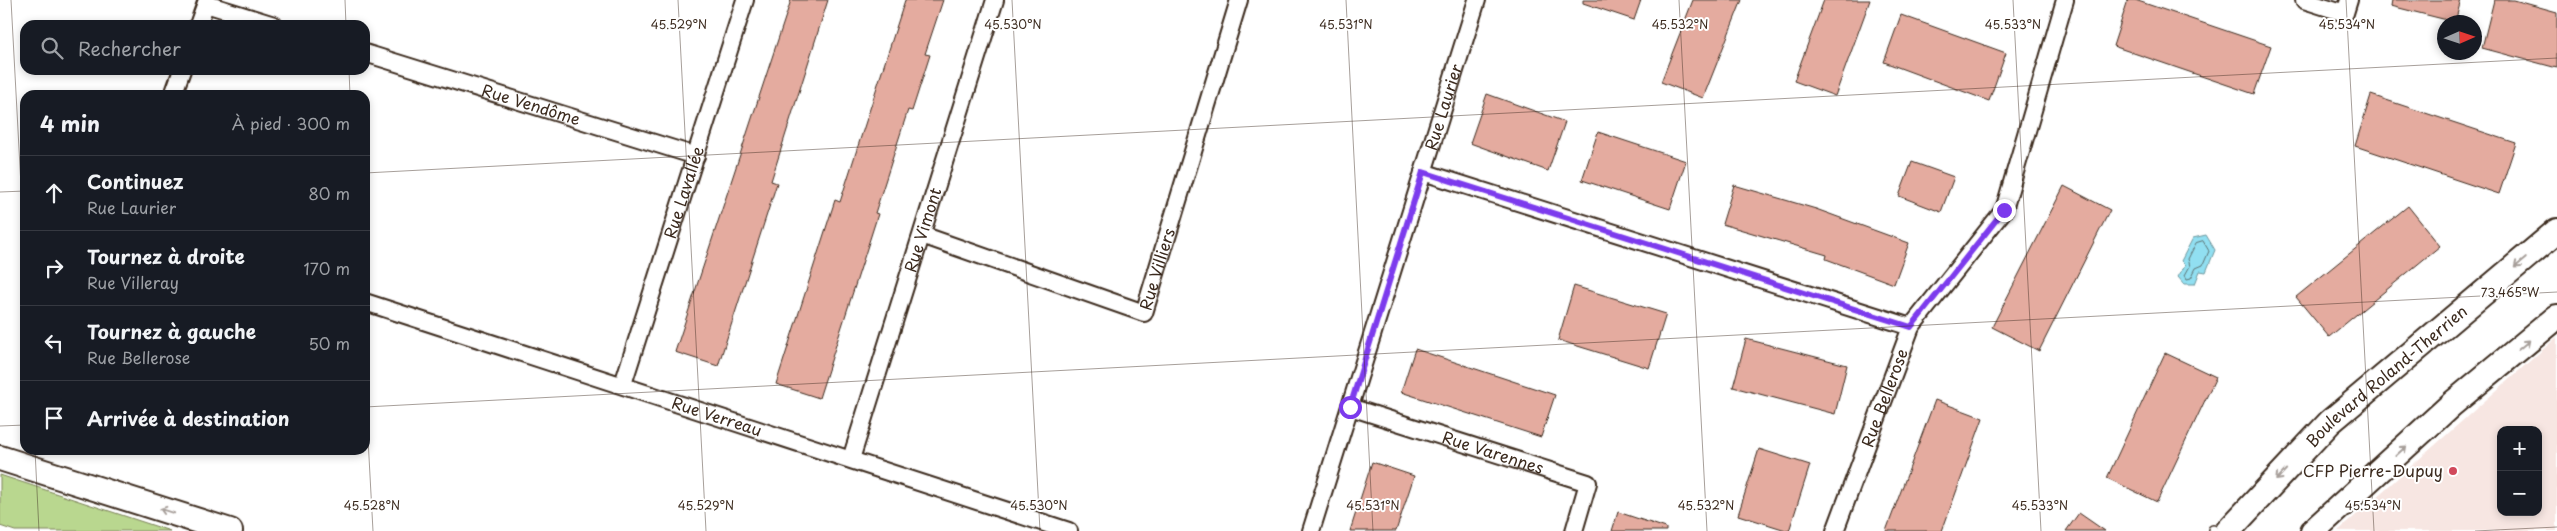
<!DOCTYPE html>
<html lang="fr">
<head>
<meta charset="utf-8">
<style>
	body { margin:0; font-family:"Playpen Sans",sans-serif; background:#242831; color:#f1f3f6 }
	.controls { position:absolute; right:15px; bottom:15px; display:grid; overflow:hidden; border-radius:10px; box-shadow:0 2px 8px #0003 }
	.controls button { width:45px; height:45px; display:grid; place-items:center; padding:0; border:0; border-bottom:1px solid #363941; background:#171b24; color:#f1f3f6; font:25px sans-serif }
	.compass { position:absolute; left:2437px; top:15px; width:45px; height:45px; border-radius:50%; background:#171b24; box-shadow:0 2px 8px #0003; rotate:87deg }
	.stop { position:absolute; width:15px; height:15px; margin:-11px; border:4px solid #7c3aed; border-radius:50%; background:#fff }
	.stop.end { background:#7c3aed; border-color:#fff; box-shadow:0 1px 5px #0008 }
	.list { margin:0; padding:0; list-style:none }
	h2 { display:flex; justify-content:space-between; align-items:center; height:65px; margin:0; padding:0 20px; font-size:21px }
	h2 small { font-size:16px; font-weight:400; color:#9ea1a6 }
	.list li { display:grid; grid-template-columns:32px 1fr auto; gap:15px; align-items:center; box-sizing:border-box; height:75px; padding:0 20px; border-top:1px solid #363941 }
	.list b { display:block; font-size:19px; white-space:nowrap }
	.list p { margin:0; font-size:16px; white-space:nowrap; color:#9ea1a6 }
	.list em { font-size:16px; font-style:normal; color:#9ea1a6 }
	.icon { flex:none; width:28px; height:28px; fill:none; stroke:currentColor; stroke-width:2; stroke-linecap:round; stroke-linejoin:round }
	.map { position:relative; flex:none; width:2557px; height:531px; overflow:hidden }
	.search { position:absolute; background:#171b24; box-shadow:0 2px 8px #0003; left:20px; top:20px; width:350px; height:55px; display:flex; align-items:center; gap:12px; box-sizing:border-box; padding:0 18px; border-radius:15px; color:#9ea1a6; font-size:19px }
	.panel { position:absolute; background:#171b24; box-shadow:0 2px 8px #0003; left:20px; top:90px; width:350px; height:365px; border-radius:15px }
	.map>svg:first-child { display:block }
</style>
</head>
<body>
<div class="map">
<svg width="2557" height="531" viewBox="0 0 2557 531">
	<rect width="100%" height="100%" fill="#fff"/>
	<filter id="ink" filterUnits="userSpaceOnUse"><feTurbulence type="fractalNoise" baseFrequency=".02" numOctaves="2"/><feDisplacementMap in="SourceGraphic" scale="10" xChannelSelector="R" yChannelSelector="G"/><feConvolveMatrix kernelMatrix="1 2 1 2 8 2 1 2 1" color-interpolation-filters="sRGB"/></filter>
	<g filter="url(#ink)">
		<path fill="#f7e6e2" fill-rule="evenodd" d="M2557 337V531H2338ZM2501 430H2538V512H2501Z"/>
		<path fill="#b9d78f" stroke="#7a8056" d="M0 475 170 531H15L0 526Z"/>
		<path fill="#91dff1" stroke="#6f979d" d="M2206 235 2215 250 2206 272 2200 271 2195 284H2184L2178 277 2185 265 2181 261 2193 238Z"/>
		<g fill="none" stroke-linecap="round" stroke-linejoin="round">
			<path stroke="#5d7272" stroke-width="1" d="M2203 241 2209 251 2203 265 2196 268 2191 278 2187 279 2185 275 2190 266 2188 259 2196 243Z"/>
		</g>
		<path fill="#e4ab9f" stroke="#3b2a1e" d="M791 0H828L771 181 777 183 718 366 675 352Z
			M905 0H943L925 54 930 55 912 111 908 110 875 213 878 214 819 398 776 384 835 200 840 202Z
			M1583 0H1641L1634 20 1583 3Z
			M1693 0H1742L1703 98 1661 82Z
			M1824 0H1870L1835 96 1794 81Z
			M2128 0H2135L2271 46 2254 94 2113 46Z
			M2392 0H2461L2455 22 2391 6Z
			M2494 0H2514L2557 12V68L2482 48Z
			M1901 15 2006 53 1989 101 1884 62Z
			M1487 94 1565 122 1548 171 1470 143Z
			M2371 95 2516 143 2499 194 2355 146Z
			M1598 132 1686 161 1670 209 1582 180Z
			M1912 162 1954 177 1941 212 1899 196Z
			M1734 185 1816 209 1909 243 1894 284 1826 259 1827 255 1722 224Z
			M2064 186 2110 210 2039 351 1992 327Z
			M2408 206 2440 246 2329 337 2296 297Z
			M1574 286 1666 314 1649 368 1558 340Z
			M1746 339 1847 365 1835 414 1733 387Z
			M1415 349 1555 395 1541 437 1401 392Z
			M2165 353 2216 377 2157 502 2107 478Z
			M1935 400 1983 418 1942 531H1886Z
			M1759 449 1810 465 1789 531 1738 515Z
			M1372 462 1414 476 1396 531H1350Z
			M1618 512 1666 528V531H1612Z
			M2079 513 2105 531H2066Z"/>
		<g fill="none" stroke-linecap="round" stroke-linejoin="round">
			<defs>
				<path id="lane" d="M2213 530V531"/>
				<g id="street">
					<path d="M2304 0 2345 13 2349 0"/>
					<path d="M206 4 274 25"/>
					<path d="M198 25 207 0"/>
					<path id="s1" d="M365 53 696 156"/>
					<path d="M173 95 182 70"/>
					<path d="M1423 172 1911 327"/>
					<path id="s2" d="M922 235 1144 313 1239 0"/>
					<path id="s3" d="M365 302 1069 531"/>
					<path id="s4" d="M623 384 745 0"/>
					<path id="s5" d="M1350 407 1588 483 1574 531"/>
					<path id="s6" d="M851 459 995 0"/>
					<path id="s7" d="M1311 531 1477 0"/>
					<path id="s8" d="M1835 531 1911 327 2004 210 2065 0"/>
				</g>
				<g id="secondary">
					<path d="M0 458 230 531"/>
					<path id="s9" d="M2228 531 2330 422 2557 231"/>
					<path d="M2313 531 2452 404 2557 317"/>
				</g>
			</defs>
			<use href="#lane" stroke="#3b2a1e" stroke-width="12"/>
			<use href="#street" stroke="#3b2a1e" stroke-width="20"/>
			<use href="#secondary" stroke="#3b2a1e" stroke-width="28"/>
			<use href="#lane" stroke="#fff" stroke-width="9"/>
			<use href="#street" stroke="#fff" stroke-width="16"/>
			<use href="#secondary" stroke="#fff" stroke-width="24"/>
		</g>
		<defs><path id="oneway-shaft" d="M-6 0H5M1.5-3L5.5 0L1.5 3" fill="none" stroke-width="1.6" stroke-linecap="round" stroke-linejoin="round" transform="scale(1.25)"/></defs>
		<g stroke="#a79f9a">
			<use href="#oneway-shaft" transform="translate(2520 263) rotate(140)"/>
			<use href="#oneway-shaft" transform="translate(2524 345) rotate(-40)"/>
			<use href="#oneway-shaft" transform="translate(2401 451) rotate(-42)"/>
			<use href="#oneway-shaft" transform="translate(2281 475) rotate(133)"/>
			<use href="#oneway-shaft" transform="translate(167 511) rotate(-162)"/>
		</g>
	</g>
	<g fill="none" stroke-linecap="round" stroke-linejoin="round" filter="url(#ink)">
		<path stroke="#7c3aed" stroke-width="6" d="M1350 407 1423 172 1911 327 2004 210"/>
	</g>
	<path fill="none" stroke="#3b2a1e" stroke-width="1" stroke-opacity="0.45" d="M11 0 25 260M345 0 346 25M678 0 706 531M1012 0 1040 531M1346 0 1373 531M1679 0 1707 531M2013 0 2041 531M2346 0 2374 531M349 70 350 95M365 173 2557 58M0 192 25 191M365 383 373 531M365 407 2557 292M0 426 25 425M35 450 39 531M2475 531 2557 527"/>
	<circle fill="#d1495b" stroke="#fff" stroke-width="2" cx="2453" cy="471" r="5"/>
	<g text-anchor="middle" stroke-width="4" stroke-linejoin="round" paint-order="stroke">
		<g font-size="16" fill="#3b2a1e" stroke="#fff">
			<text dy="6" stroke="none"><textPath href="#s1" startOffset="174">Rue Vendôme</textPath></text>
			<text dy="6" stroke="none"><textPath href="#s7" startOffset="444">Rue Laurier</textPath></text>
			<text dy="6" stroke="none"><textPath href="#s4" startOffset="201">Rue Lavallée</textPath></text>
			<text dy="6" stroke="none"><textPath href="#s6" startOffset="240">Rue Vimont</textPath></text>
			<text dy="6" stroke="none"><textPath href="#s2" startOffset="281">Rue Villiers</textPath></text>
			<text dy="6" stroke="none"><textPath href="#s9" startOffset="222">Boulevard Roland-Therrien</textPath></text>
			<text dy="6" stroke="none"><textPath href="#s8" startOffset="142">Rue Bellerose</textPath></text>
			<text dy="6" stroke="none"><textPath href="#s3" startOffset="370">Rue Verreau</textPath></text>
			<text dy="6" stroke="none"><textPath href="#s5" startOffset="150">Rue Varennes</textPath></text>
		</g>
		<g font-size="16" fill="#3b2a1e" stroke="#fff" text-anchor="end">
			<text x="2443" y="477">CFP Pierre-Dupuy</text>
		</g>
	</g>
	<g font-size="12" text-anchor="middle" fill="#3b2a1e" stroke="#fff" stroke-width="4" stroke-linejoin="round" paint-order="stroke">
		<text x="679" y="29">45.529°N</text>
		<text x="1013" y="29">45.530°N</text>
		<text x="1346" y="29">45.531°N</text>
		<text x="1680" y="29">45.532°N</text>
		<text x="2013" y="29">45.533°N</text>
		<text x="2347" y="29">45.534°N</text>
		<text x="2510" y="297">73.465°W</text>
		<text x="372" y="510">45.528°N</text>
		<text x="706" y="510">45.529°N</text>
		<text x="1039" y="510">45.530°N</text>
		<text x="1373" y="510">45.531°N</text>
		<text x="1706" y="510">45.532°N</text>
		<text x="2040" y="510">45.533°N</text>
		<text x="2373" y="510">45.534°N</text>
	</g>
</svg>
<div class="controls">
<button>+</button>
<button>−</button>
</div>
<svg class="compass" viewBox="-18 -18 36 36"><path d="M0-13l5 13h-10z" fill="#e53935"/><path d="M0 13l5-13h-10z" fill="#9ea1a6"/></svg>
<div class="stop" style="left:1350px;top:407px"></div>
<div class="stop end" style="left:2004px;top:210px"></div>
<div class="search"><svg class="icon" aria-label="search" viewBox="0 0 24 24"><circle cx="10" cy="10" r="6"/><path d="M15 15l6 6"/></svg>Rechercher</div>
<section class="panel">
<h2>4 min<small>À pied · 300 m</small></h2>
<ul class="list">
<li><svg class="icon" aria-label="ahead" viewBox="0 0 24 24"><path d="M12 20V5M6 11l6-6 6 6"/></svg><div><b>Continuez</b><p>Rue Laurier</p></div><em>80 m</em></li>
<li><svg class="icon" aria-label="right" viewBox="0 0 24 24"><path d="M7 20v-9h11M14 6l5 5-5 5"/></svg><div><b>Tournez à droite</b><p>Rue Villeray</p></div><em>170 m</em></li>
<li><svg class="icon" aria-label="left" viewBox="0 0 24 24"><path d="M17 20v-9H6M10 6l-5 5 5 5"/></svg><div><b>Tournez à gauche</b><p>Rue Bellerose</p></div><em>50 m</em></li>
<li><svg class="icon" aria-label="arrive" viewBox="0 0 24 24"><path d="M6 21V4h12l-3 4 3 4H6"/></svg><div><b>Arrivée à destination</b></div></li>
</ul>
</section>
</div>
</body>
</html>
